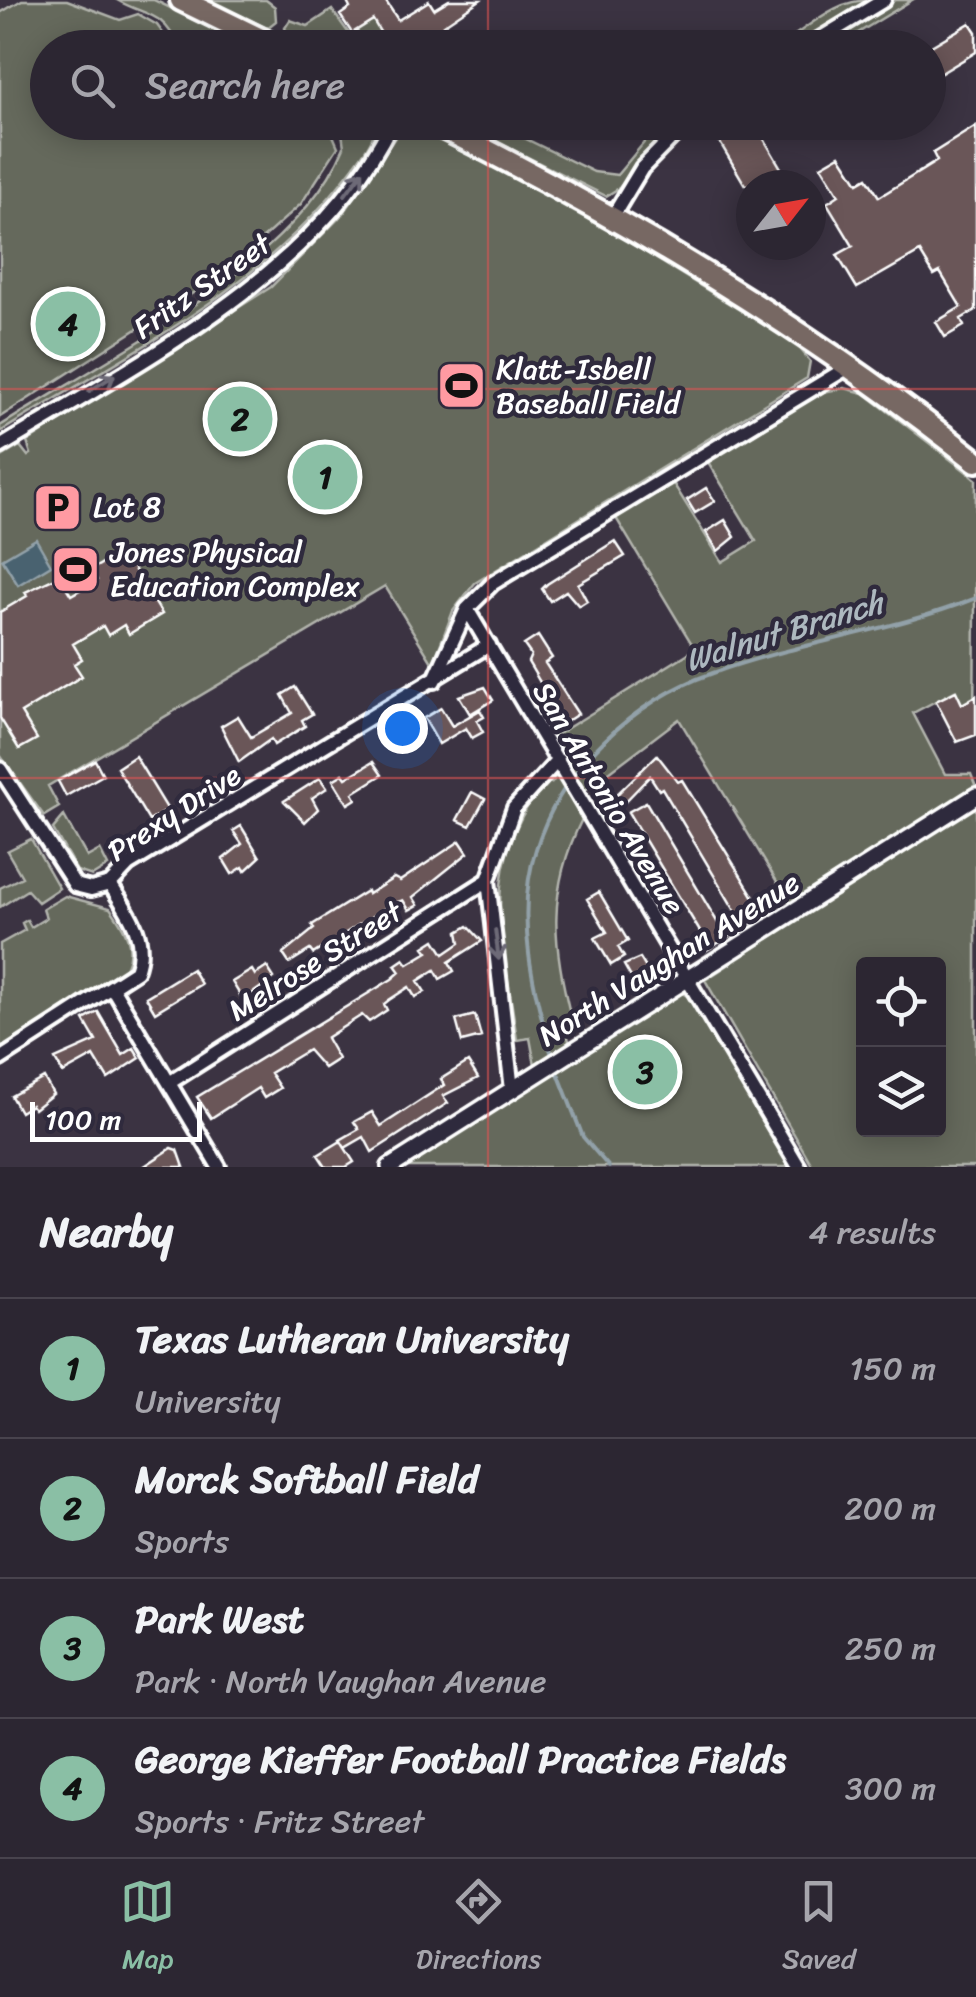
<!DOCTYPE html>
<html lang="en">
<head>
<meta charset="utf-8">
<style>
	body { margin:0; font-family:Sriracha,sans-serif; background:#342e3a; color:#f1f3f6 }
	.controls { position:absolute; right:30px; bottom:30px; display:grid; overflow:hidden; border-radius:10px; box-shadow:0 5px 25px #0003 }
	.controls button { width:90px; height:90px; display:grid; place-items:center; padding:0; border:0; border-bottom:2px solid #48434d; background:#2c2632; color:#f1f3f6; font:50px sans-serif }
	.compass { position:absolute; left:736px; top:170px; width:90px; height:90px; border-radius:50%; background:#2c2632; box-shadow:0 5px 25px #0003; rotate:59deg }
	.scale { position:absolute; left:30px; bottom:25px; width:172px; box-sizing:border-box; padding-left:10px; border:5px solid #fff; border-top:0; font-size:28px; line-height:35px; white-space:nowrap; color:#fff; -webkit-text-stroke:8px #2f2a3d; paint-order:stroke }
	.you { position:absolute; left:402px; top:728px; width:35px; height:35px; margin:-25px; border:8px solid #fff; border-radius:50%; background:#1a73e8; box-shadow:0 0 0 15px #1a73e833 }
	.badge { display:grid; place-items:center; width:65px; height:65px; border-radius:50%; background:#8abfa5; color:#111; font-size:32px; font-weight:700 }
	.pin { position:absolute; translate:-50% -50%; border:5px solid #fff; box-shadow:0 2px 10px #0006 }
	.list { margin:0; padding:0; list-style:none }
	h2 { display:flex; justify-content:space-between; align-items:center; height:130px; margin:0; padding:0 40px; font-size:42px }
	h2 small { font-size:32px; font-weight:400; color:#a6a5ac }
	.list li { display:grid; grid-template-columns:65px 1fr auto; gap:30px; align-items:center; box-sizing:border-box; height:140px; padding:0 40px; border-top:2px solid #48434d }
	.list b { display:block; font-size:38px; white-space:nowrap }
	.list p { margin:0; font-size:32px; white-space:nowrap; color:#a6a5ac }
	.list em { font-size:32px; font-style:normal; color:#a6a5ac }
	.icon { flex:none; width:55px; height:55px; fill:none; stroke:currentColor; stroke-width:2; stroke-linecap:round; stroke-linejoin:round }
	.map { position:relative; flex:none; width:976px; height:1167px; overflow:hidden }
	.search { position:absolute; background:#2c2632; box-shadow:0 5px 25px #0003; left:30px; right:30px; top:30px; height:110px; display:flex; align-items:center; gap:25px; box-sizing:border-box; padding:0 35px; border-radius:55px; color:#a6a5ac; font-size:38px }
	.sheet { height:690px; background:#2c2632 }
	nav { display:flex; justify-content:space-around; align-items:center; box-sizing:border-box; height:140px; border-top:2px solid #48434d; background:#2c2632; font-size:28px; color:#a6a5ac }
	nav a { display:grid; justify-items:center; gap:5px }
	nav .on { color:#8abfa5 }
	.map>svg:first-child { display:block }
</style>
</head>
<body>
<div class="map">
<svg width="976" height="1167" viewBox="0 0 976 1167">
	<rect width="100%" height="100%" fill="#3b3342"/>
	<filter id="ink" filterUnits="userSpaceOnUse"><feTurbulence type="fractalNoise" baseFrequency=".01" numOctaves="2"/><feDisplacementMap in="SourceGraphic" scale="20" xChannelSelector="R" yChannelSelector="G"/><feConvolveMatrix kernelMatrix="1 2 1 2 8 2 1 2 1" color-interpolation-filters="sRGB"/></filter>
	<g filter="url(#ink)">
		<path fill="#65695b" stroke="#b2b4ad" stroke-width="2.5" fill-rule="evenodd" d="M22 0H67L120 20 138 14 157 25 173 47 48 48V122L301 123 332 133 338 147 301 204 224 273 0 417V13Z
			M117 0H154L252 47H179C161 9 146 17 117 0Z
			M207 0H266L275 7 276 21 267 28Z
			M870 0 792 47H775C808 30 831 0 870 0Z
			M895 0H912L835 47 815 48Z
			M332 10 350 35 388 10 401 47C372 47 295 59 285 28L290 20 308 26Z
			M319 123H377C374 142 359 159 347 175 260 291 121 357 0 432V426C105 359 296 265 344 147L342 132Z
			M459 123H493L594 172 617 175 647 139 654 123H674L619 188 606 196Z
			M410 128 473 154 588 217 797 345 810 361 807 378 475 583 453 611 433 664 385 586 48 786 59 807 44 816 0 755V458L20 446 28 456 31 454 27 442 271 287 344 213 396 136Z
			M844 388 864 393 976 479 974 726 955 691 913 713 945 774H971L976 787 791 905 679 719 584 791 566 763 573 752 565 753 553 737 695 649 616 518 673 483 722 562 756 541 708 462 823 392Z
			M557 776 582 819C547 890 552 945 572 1021L565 1025 570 1045 535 1065 530 1038 517 1040C503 935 476 868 547 778L552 777 551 784Z
			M976 804V1167H813L705 980ZM864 964H938V1130H864Z
			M64 816 87 857 100 850 108 866 92 876 77 871 53 829Z
			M31 839 59 888 38 902 27 890 0 907V888L22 877 7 851Z
			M65 896 110 908C128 932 140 954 117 979L0 1050V944L25 930 22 923 27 920 31 927 46 918 43 909Z
			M682 993 692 999 789 1167H405Z"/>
		<path fill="#496270" stroke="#92a1a9" stroke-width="2.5" d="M36 539 51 565 18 585 2 559Z"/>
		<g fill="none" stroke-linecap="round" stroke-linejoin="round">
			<path stroke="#92a1a9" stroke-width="4" d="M553 1059C534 994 514 916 536 849 561 768 634 700 713 673 799 642 891 632 976 598
				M556 1068 583 1137 609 1167"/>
		</g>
		<path fill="#6a5658" stroke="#fff" stroke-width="2.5" d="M346 0H385L398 20 429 1 434 9 449 0H480L443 25 447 31 426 48H401L398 42 389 47 373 20 352 33 340 15 350 8Z
			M970 23 976 32V52L928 81V48Z
			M754 122 788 180 780 185H745L719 141Z
			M976 126V310L961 319 964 326 945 337 936 322 961 307 940 272 934 275 920 252 857 288 837 255 853 246 827 203 839 195 821 166 840 155 858 183 867 178 879 197 937 161 933 153Z
			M706 488 715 501 695 513 687 500Z
			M725 520 735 537 718 551 706 532Z
			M615 541 625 556 578 584 587 601 579 606 566 591 550 601 542 589 547 584Z
			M123 551 162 614 129 634 124 625 108 635 103 626 73 644 82 659 74 664 82 676 21 713 37 739 19 749 0 718V612L27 596 25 592 59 576 71 595 97 580 91 570Z
			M538 636 552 658 545 663 578 714 564 723 528 662 531 655 524 645Z
			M295 687 312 714 302 720 305 726 274 745 271 739 239 762 221 726 238 716 251 737 292 713 282 695Z
			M485 687 493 700 470 714 459 696Z
			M956 691 962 704 976 696V735L957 742 936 701Z
			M441 708 452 726 480 710 484 717 477 721 483 732 472 738 466 728 439 744 424 718Z
			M657 755 678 782 682 780 765 915 705 951 700 942 705 940 628 812 646 802 722 930 740 919 662 788 659 790 650 776 620 807 610 801Z
			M135 756 168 810 149 821 117 768Z
			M95 760 103 775 66 796 58 781Z
			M373 762 382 775 353 793 356 799 348 804 333 780 343 774 346 778Z
			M320 778 327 788 312 798 318 809 305 822 284 801Z
			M472 792 485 799 470 826 457 820Z
			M241 826 260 857 245 871 243 867 232 874 223 859 242 844 233 831Z
			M460 841 468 853 413 897 418 905 409 910 403 900 388 906 313 954 310 950 289 963 283 954 314 929 312 925 367 891 368 894 394 878 400 881Z
			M599 892 628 941 618 947 624 957 611 965 595 938 607 932 587 899Z
			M468 926 482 941 449 962 454 971 440 979 435 970 418 981 425 992 415 997 409 987 389 1000 384 1004 387 1010 369 1022 362 1015 326 1038 338 1059 324 1068 308 1050 270 1073 280 1088 264 1098 258 1088 211 1118 197 1097 392 979 400 972 395 965 404 959 408 964 428 952 424 947 435 940 444 954 460 943 458 932Z
			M640 958 652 978 637 988 624 965Z
			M267 967 274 978 243 1000 232 982 252 970 255 975Z
			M192 969 201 984 155 1012 146 997Z
			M98 1012 123 1055 134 1048 140 1058 108 1079 94 1056 63 1073 55 1059 96 1041 84 1020Z
			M475 1015 481 1037 462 1042 456 1020Z
			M468 1062 478 1078 443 1096 448 1103 372 1152 364 1137 345 1148 354 1162 346 1167H326L318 1155 341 1141 345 1148 340 1140 359 1129 354 1122 372 1112 381 1126 444 1085 441 1079Z
			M44 1078 53 1094 34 1109 31 1105 20 1112 11 1096Z
			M172 1148 178 1150 184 1167H143Z"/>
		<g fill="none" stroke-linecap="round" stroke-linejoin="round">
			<defs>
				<path id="minor" d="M805 48 884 0
					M613 216 642 168 687 122
					M0 447C137 363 320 273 392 122
					M467 609 799 1167
					M434 681 467 609 493 583 850 366
					M0 769 75 885 91 889 110 884
					M110 884 128 865 489 645
					M113 989 219 1167
					M0 1059 136 971C149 938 127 911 110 884
					M169 1083 488 880
					M512 1090 488 880 514 808 558 760"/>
				<path id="tertiary" d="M390 1167 976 796"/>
				<path id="primary" d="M181 0 279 48
					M431 122C624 218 807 327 976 461"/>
			</defs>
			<use href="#minor" stroke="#fff" stroke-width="20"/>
			<use href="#tertiary" stroke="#fff" stroke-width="22"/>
			<use href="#primary" stroke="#fff" stroke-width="28"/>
			<use href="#minor" stroke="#2f2a3d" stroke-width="12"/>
			<use href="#tertiary" stroke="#2f2a3d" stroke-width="15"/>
			<use href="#primary" stroke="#776864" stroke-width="20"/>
		</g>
		<defs><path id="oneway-shaft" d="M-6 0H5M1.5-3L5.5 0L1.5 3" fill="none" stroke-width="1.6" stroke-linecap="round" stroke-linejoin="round" transform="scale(2.5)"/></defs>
		<g stroke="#6d6a77">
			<use href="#oneway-shaft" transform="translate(354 183) rotate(-53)"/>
			<use href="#oneway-shaft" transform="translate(102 383) rotate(-32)"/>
			<use href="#oneway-shaft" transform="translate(497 945) rotate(83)"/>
		</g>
	</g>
	<path fill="none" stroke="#de5353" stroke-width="2.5" stroke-opacity="0.55" d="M488 0V48M488 122V1167M0 389H976M0 778H976"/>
	<defs>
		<symbol id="stadium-square" viewBox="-11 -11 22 22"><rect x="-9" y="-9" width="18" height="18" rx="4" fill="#ff9aa2" stroke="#2f2a3d"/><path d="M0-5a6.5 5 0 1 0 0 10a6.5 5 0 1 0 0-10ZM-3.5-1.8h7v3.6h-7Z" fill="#111"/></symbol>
		<symbol id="parking-square" viewBox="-11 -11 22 22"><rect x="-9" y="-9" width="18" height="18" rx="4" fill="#ff9aa2" stroke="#2f2a3d"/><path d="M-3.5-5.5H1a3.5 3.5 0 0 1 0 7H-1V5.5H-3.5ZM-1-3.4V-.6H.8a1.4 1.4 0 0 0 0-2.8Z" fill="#111"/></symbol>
	</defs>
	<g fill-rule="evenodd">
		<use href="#stadium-square" x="434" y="358" width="55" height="55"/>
		<use href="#parking-square" x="30" y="480" width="55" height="55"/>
		<use href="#stadium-square" x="48" y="542" width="55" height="55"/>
	</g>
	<g text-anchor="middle" stroke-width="9" stroke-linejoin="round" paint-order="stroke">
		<g font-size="30" fill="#fff" stroke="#2f2a3d">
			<text transform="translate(202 286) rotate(-35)" y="10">Fritz Street</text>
			<text transform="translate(609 798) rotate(59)" y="10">San Antonio Avenue</text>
			<text transform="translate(174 813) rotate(-33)" y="10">Prexy Drive</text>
			<text transform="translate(669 959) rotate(-32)" y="10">North Vaughan Avenue</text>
			<text transform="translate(315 961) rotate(-32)" y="10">Melrose Street</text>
		</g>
		<g font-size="30" fill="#fff" stroke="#2f2a3d" text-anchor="start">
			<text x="496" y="379">Klatt-Isbell<tspan x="496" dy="34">Baseball Field</tspan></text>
			<text x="93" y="517">Lot 8</text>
			<text x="110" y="562">Jones Physical<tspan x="110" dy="34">Education Complex</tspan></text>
		</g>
		<g font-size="32" font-style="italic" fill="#adb8bf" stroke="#2f2a3d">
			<text transform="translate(784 631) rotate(-17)" y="11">Walnut Branch</text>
		</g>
	</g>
</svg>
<div class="controls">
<button><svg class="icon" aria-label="locate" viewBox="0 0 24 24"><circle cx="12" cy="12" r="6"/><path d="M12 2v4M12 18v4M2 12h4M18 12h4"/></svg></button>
<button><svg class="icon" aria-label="layers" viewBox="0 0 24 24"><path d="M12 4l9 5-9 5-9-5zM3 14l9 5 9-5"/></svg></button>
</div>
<svg class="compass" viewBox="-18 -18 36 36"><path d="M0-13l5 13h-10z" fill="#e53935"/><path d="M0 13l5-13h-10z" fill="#a6a5ac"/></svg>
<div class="scale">100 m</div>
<div class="you"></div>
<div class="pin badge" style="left:325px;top:477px">1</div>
<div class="pin badge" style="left:240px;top:419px">2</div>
<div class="pin badge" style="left:645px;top:1072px">3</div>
<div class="pin badge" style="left:68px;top:324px">4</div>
<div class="search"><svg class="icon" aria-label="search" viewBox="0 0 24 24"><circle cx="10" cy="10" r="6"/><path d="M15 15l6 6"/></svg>Search here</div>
</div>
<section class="sheet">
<h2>Nearby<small>4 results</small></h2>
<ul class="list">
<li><span class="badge">1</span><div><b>Texas Lutheran University</b><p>University</p></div><em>150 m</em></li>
<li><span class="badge">2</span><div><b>Morck Softball Field</b><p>Sports</p></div><em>200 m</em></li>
<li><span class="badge">3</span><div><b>Park West</b><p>Park · North Vaughan Avenue</p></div><em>250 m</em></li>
<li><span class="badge">4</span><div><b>George Kieffer Football Practice Fields</b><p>Sports · Fritz Street</p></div><em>300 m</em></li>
</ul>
</section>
<nav>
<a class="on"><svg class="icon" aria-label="map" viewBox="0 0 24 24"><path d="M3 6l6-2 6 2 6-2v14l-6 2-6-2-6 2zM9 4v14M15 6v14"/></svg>Map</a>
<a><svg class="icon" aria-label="directions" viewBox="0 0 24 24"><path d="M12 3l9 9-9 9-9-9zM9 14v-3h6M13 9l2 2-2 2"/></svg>Directions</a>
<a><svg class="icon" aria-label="saved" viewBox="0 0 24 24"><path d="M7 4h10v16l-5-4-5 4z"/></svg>Saved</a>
</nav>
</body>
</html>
